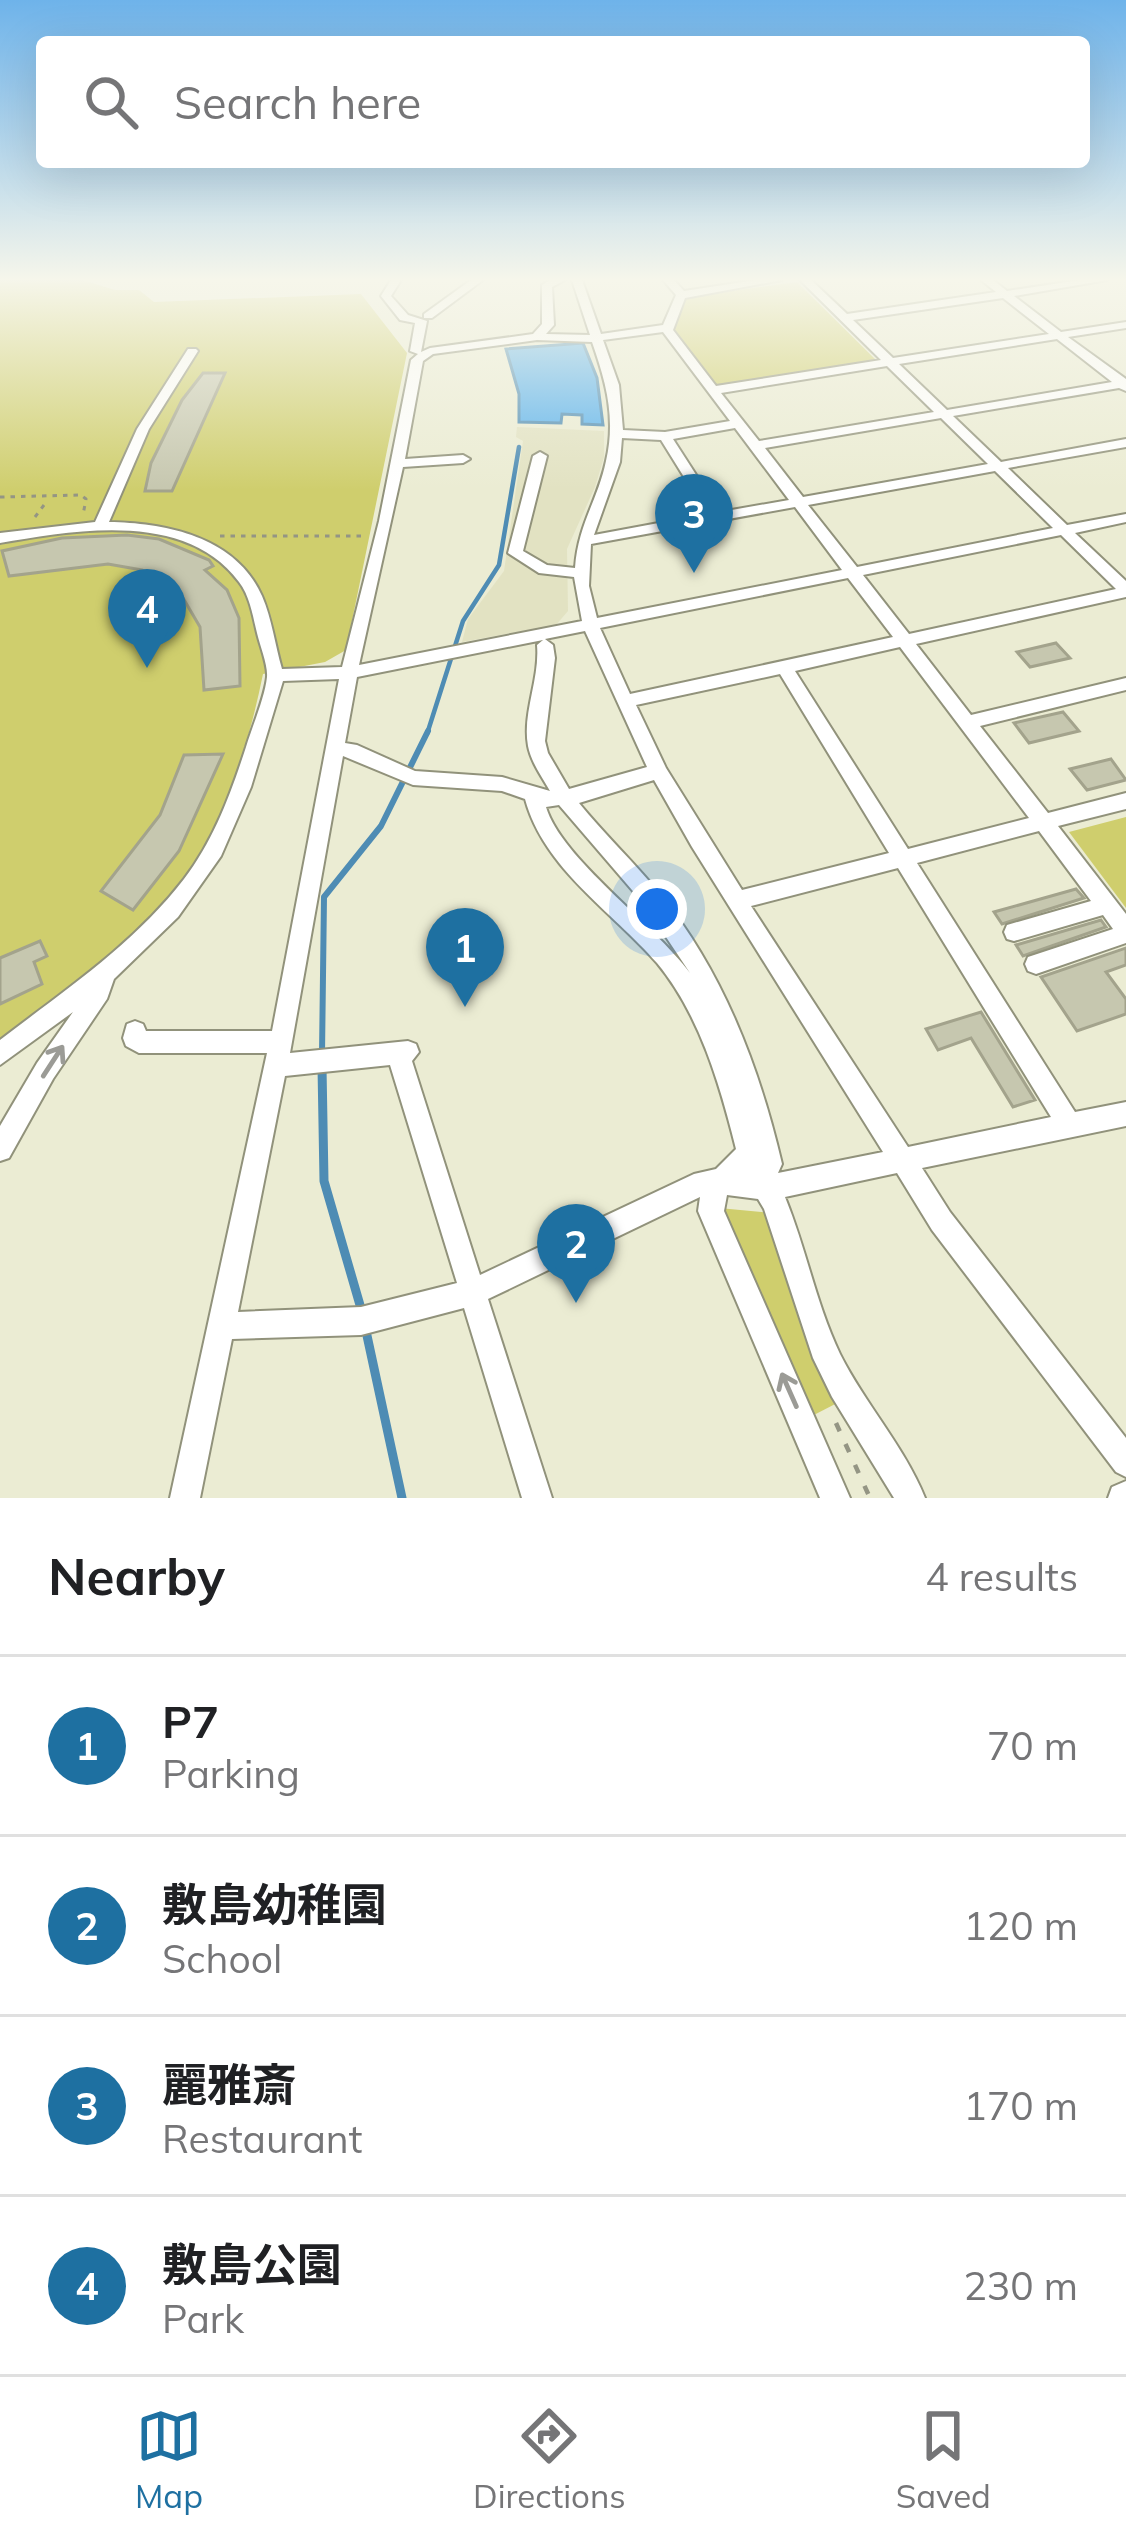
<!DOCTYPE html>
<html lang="en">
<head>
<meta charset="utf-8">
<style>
	body { margin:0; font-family:Mulish,"Noto Sans JP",sans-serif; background:#f6f6f6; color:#202124 }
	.you { position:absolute; left:657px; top:909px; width:42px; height:42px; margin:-30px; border:9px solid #fff; border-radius:50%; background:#1a73e8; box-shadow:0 0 0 18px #1a73e833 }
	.badge { display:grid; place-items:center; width:78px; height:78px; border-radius:50%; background:#1e70a1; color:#fff; font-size:39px; font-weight:700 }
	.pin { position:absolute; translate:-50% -99px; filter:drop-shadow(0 3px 6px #0008) }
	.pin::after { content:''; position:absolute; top:63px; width:42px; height:36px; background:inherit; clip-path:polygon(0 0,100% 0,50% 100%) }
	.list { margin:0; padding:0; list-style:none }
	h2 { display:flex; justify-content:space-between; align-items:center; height:156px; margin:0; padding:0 48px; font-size:51px }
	h2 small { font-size:39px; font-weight:400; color:#757577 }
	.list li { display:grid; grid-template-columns:78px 1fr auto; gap:36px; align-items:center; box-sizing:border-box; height:180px; padding:0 48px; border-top:3px solid #e0e0e0 }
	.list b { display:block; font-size:45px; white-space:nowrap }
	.list p { margin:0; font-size:39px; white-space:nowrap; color:#757577 }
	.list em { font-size:39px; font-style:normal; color:#757577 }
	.icon { flex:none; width:66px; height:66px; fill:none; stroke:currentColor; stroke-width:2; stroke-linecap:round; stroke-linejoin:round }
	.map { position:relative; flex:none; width:1126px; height:1498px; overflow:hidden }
	.search { position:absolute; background:#fff; box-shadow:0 12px 48px #0002; left:36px; right:36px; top:36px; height:132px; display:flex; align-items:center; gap:30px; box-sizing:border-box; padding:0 42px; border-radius:12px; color:#757577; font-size:45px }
	.sheet { height:876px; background:#fff }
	nav { display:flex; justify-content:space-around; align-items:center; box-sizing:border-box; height:168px; border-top:3px solid #e0e0e0; background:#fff; font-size:33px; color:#757577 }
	nav a { display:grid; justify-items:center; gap:6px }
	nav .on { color:#1e70a1 }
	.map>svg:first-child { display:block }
</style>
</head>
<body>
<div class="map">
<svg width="1126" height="1498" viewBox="0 0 1126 1498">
	<rect width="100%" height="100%" fill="#ebecd3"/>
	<path fill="#e2e2c2" d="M517 427 604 431V457L595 487 567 549 568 611 556 625 462 642 468 619 504 571 523 441 516 437Z"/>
	<path fill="#cfce6d" d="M0 280H83L115 290H139L154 302 361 294 407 353 346 650 325 662 263 674C247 753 220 837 167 901 120 957 57 1001 0 1046Z
		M797 282 877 361 718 387 673 328 686 297Z
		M1126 817V908L1069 832Z
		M719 1208 773 1213 841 1401 810 1417Z"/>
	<path fill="#58b1ed" stroke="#4e8cb4" stroke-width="3" d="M583 343 597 378 603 425 582 424V415L562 414 561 423 519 422V394L506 349Z"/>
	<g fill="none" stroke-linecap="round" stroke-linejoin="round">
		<path stroke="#4e8cb4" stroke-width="4.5" d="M427 734 463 621 499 565 519 447"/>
		<path stroke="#4e8cb4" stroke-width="6" d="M322 1054 324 897 381 826 428 731"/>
		<path stroke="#4e8cb4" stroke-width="9" d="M322 1067 324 1181 362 1312
			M366 1331 402 1498"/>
	</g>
	<path fill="#c6c7af" stroke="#a3a38c" stroke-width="3" d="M203 373H225L172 491H145L151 463 182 400Z
		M127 535 159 539 209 560 213 566 205 570 227 590 239 618 240 686 204 690 200 627 176 586 142 570 108 564 9 576 2 551 62 538Z
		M1056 643 1070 658 1030 667 1017 652Z
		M1063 712 1079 731 1029 743 1014 723Z
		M223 754 179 851 133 910 101 891 160 815 184 755Z
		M1111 759 1126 780 1087 790 1070 769Z
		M1076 889 1084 898 1002 924 994 912Z
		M1101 920 1106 927 1023 956 1016 945Z
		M40 941 47 956 34 962 42 984 0 1004V958Z
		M1126 948V965L1106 972 1126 999V1014L1077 1031 1041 977Z
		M981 1012 1035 1100 1013 1107 971 1038 938 1050 926 1029Z"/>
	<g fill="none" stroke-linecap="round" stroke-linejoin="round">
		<defs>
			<path id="minor" d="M391 280H401L391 296 408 315 427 321 421 352 430 348 533 334 542 324V285L550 280H565L552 287 554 325 546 334 590 335 572 280H582L601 334 663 325 676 295 663 280H674L684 291 756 280H782L685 298 673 330 716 386 881 360 800 280H811L847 314 996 292 981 280H993L1007 291 1080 280H1107L1014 296 1061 332 1126 322V328L1068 337 1126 379V391L1119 388 953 416 1001 462 1126 439V447L1008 468 1067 525 1126 514V522L1075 533 1126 581V597L916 644 971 715 1126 678V690L980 726 1048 813 1126 793V809L1058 826 1126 914V943L1036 974 1028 971 1025 964 1028 957 1113 929 1103 915 1014 941 1007 939 1004 932 1007 925 1091 901 1039 831 917 863 1075 1112 1126 1102V1126L922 1168 950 1212 1126 1438V1477L1116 1472 932 1230 897 1173 785 1197C806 1248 816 1304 840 1354 865 1404 904 1446 925 1498H894L832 1397 813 1358 764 1209 758 1199 727 1195 724 1211 850 1498H820L698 1211 700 1197 488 1299 552 1498H522L464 1308 361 1335 232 1339 200 1498H170L267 1053H139L126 1046 123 1038 127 1024 135 1021 143 1024 146 1031H272L339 679 283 681 251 787 221 856 178 917 114 979 107 999 53 1079 9 1158 0 1161V1126L37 1063 73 1012 0 1065V1040C65 990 134 944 184 879 214 840 231 793 246 747 252 727 265 697 267 677 268 665 260 646 257 633 253 617 250 596 239 582 186 510 75 530 0 543V533L95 522 137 429 188 349H196L198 351 149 429 109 522C167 523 236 537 262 596 272 619 275 645 282 669L342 667 379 521 411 360 418 354 410 351 415 323 400 320 381 296ZM1003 298 1049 334 893 358 853 320ZM663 332 730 421 665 432 623 430 619 385 603 340ZM1057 339 1112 382 947 410 899 364ZM537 340 592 342C606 382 616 418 606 461 598 500 578 524 575 568L547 565 523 551 547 456 540 452 533 456 508 553 539 573 574 577 582 621 359 665 403 467 463 463 470 459 463 455 405 459 423 361 433 354ZM887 366 934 412 759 441 721 393ZM941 418 988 464 803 497 765 448ZM735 428 789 500 720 512 673 439ZM622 438 661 440 707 514 594 535 620 462ZM995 471 1053 528 857 567 808 505ZM795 507 842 570 597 618 589 586 591 544ZM1061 535 1116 589 909 634 863 575ZM848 578 893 637 630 694 600 628ZM585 631 647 767 569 789 548 753 545 741 555 658 553 645 545 639ZM543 640 537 645C540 679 522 713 528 746 531 762 542 777 550 791L502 777 415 771 357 745 345 743 357 677ZM900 647 1029 818 908 849 795 671ZM780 674 889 853 742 890 666 768 636 705ZM343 756 413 785 502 791 525 799C544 869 612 911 657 963 700 1015 720 1085 736 1149L716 1169 694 1174 480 1275 412 1061 419 1052 416 1044 408 1041 290 1053ZM654 780 692 847 883 1152 778 1173 782 1164C759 1066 723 972 660 894 634 862 604 834 579 803ZM559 805 644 904 690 973C654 924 561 858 546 807ZM898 868 1051 1117 908 1147 751 906ZM390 1065 457 1283 361 1307 238 1312 285 1076Z
				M471 280H483L432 318H424V314Z
				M1126 1481V1498H1108L1112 1487Z"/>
		</defs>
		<use href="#minor" stroke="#91927b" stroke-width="4"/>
		<path stroke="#949584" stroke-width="3" stroke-dasharray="4.5 6" stroke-linecap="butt" d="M0 497 81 495 86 499 83 515
			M35 517 47 501
			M220 536H367"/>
		<path stroke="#949584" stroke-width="4.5" stroke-dasharray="9 14" stroke-linecap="butt" d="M836 1423 870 1498"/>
		<use href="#minor" fill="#fff" fill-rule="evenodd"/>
	</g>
	<defs><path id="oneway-shaft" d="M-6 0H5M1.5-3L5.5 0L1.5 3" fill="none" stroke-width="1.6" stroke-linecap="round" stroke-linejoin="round" transform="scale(3)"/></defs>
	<g stroke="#9b9b96">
		<use href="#oneway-shaft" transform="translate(53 1061) rotate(-57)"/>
		<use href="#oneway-shaft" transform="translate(789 1390) rotate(-114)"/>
	</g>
	<linearGradient id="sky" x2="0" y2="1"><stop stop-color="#6eb3ea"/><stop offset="0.57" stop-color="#f6f6eb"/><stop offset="1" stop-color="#f6f6eb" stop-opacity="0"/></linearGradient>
	<rect width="1126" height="490" fill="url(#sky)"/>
</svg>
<div class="you"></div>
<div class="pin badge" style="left:465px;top:1007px">1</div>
<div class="pin badge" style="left:576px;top:1303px">2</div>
<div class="pin badge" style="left:694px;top:573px">3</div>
<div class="pin badge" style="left:147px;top:668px">4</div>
<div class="search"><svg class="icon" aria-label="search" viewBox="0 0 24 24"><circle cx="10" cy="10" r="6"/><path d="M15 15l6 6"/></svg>Search here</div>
</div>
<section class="sheet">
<h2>Nearby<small>4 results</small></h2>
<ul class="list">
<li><span class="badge">1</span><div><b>P7</b><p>Parking</p></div><em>70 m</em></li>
<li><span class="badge">2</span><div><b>敷島幼稚園</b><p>School</p></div><em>120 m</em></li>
<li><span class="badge">3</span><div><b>麗雅斎</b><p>Restaurant</p></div><em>170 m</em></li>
<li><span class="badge">4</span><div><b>敷島公園</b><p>Park</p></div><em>230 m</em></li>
</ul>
</section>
<nav>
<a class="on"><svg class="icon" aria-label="map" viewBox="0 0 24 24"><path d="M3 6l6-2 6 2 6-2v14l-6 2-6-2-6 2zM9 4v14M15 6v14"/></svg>Map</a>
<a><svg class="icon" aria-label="directions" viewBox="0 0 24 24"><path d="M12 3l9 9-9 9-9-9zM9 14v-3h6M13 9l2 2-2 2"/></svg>Directions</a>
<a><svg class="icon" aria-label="saved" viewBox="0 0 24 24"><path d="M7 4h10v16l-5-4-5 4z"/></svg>Saved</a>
</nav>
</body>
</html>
